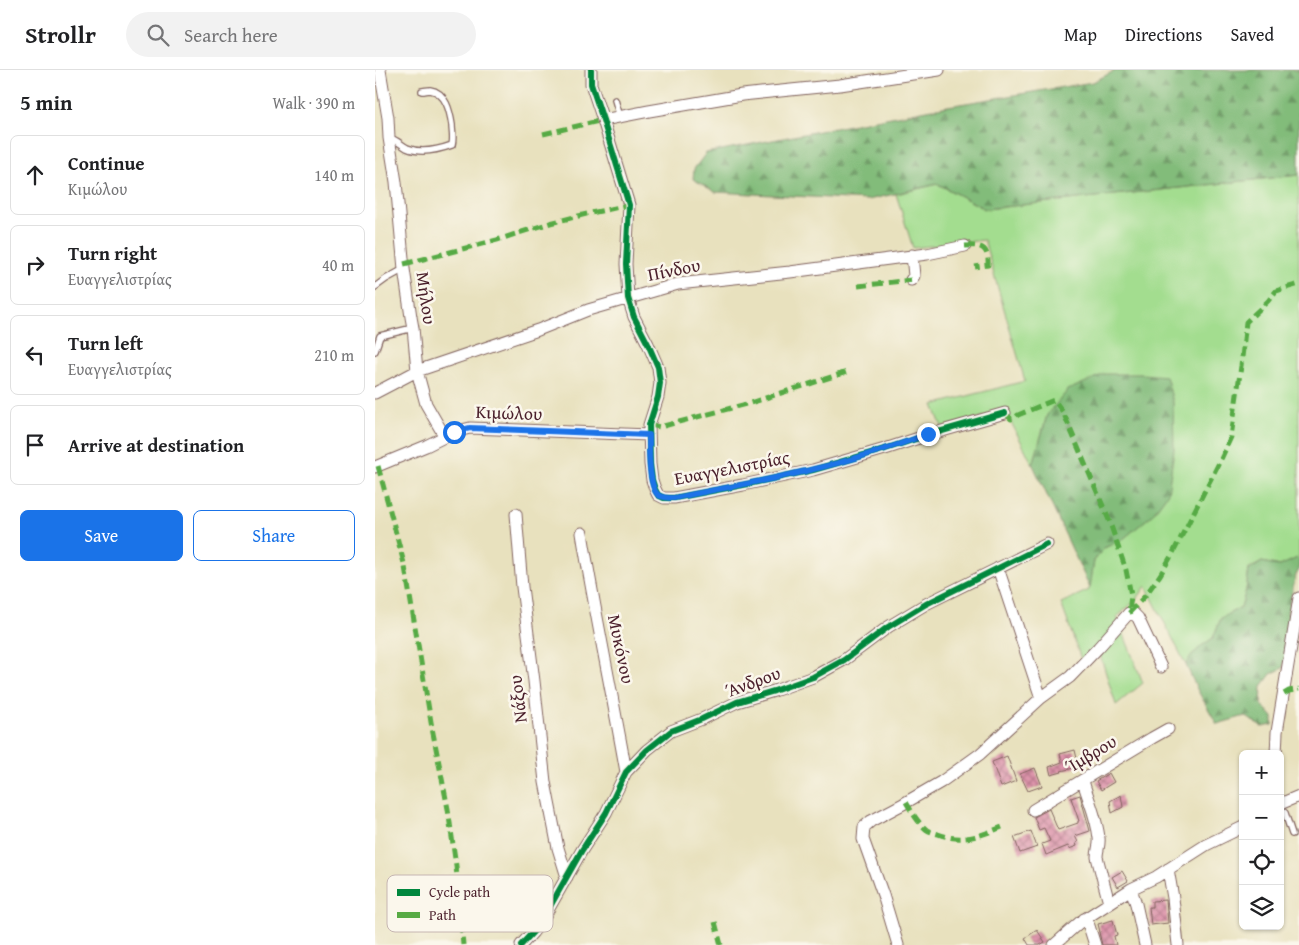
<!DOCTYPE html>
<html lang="en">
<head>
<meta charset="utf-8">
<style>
	body { margin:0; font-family:"Gentium Book Plus",serif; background:#f2f2f2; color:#202124 }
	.controls { position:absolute; right:15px; bottom:15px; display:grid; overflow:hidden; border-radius:8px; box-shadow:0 1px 4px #0004 }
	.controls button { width:45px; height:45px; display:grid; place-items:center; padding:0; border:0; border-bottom:1px solid #e0e0e0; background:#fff; color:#202124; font:25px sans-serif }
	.stop { position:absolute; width:15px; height:15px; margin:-11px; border:4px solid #1a73e8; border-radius:50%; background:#fff }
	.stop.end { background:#1a73e8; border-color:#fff; box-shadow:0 1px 5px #0008 }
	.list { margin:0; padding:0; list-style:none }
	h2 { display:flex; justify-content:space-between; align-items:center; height:65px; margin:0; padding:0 20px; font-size:21px }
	h2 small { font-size:16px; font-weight:400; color:#757577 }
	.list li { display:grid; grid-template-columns:32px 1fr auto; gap:15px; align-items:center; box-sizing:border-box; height:80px; margin:0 10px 10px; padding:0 10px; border:1px solid #e0e0e0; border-radius:8px }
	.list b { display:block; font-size:19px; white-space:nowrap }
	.list p { margin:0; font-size:16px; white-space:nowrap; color:#757577 }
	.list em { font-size:16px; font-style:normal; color:#757577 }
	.actions { display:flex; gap:10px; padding:15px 20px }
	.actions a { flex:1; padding:11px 0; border:1px solid #1a73e8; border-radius:8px; text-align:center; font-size:18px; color:#1a73e8 }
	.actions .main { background:#1a73e8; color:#fff }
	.icon { flex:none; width:28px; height:28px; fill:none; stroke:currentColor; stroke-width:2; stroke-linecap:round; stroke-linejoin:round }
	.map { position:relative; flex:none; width:924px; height:875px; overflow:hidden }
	header { display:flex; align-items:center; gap:30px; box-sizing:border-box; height:70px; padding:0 25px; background:#fff; border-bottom:1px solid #e0e0e0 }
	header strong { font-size:24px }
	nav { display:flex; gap:28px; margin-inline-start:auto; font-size:18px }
	.search { width:350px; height:45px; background:#f2f2f2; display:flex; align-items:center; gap:12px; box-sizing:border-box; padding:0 18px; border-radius:28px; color:#757577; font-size:19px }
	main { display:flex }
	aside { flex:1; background:#fff }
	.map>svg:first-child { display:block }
</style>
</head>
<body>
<header>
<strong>Strollr</strong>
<div class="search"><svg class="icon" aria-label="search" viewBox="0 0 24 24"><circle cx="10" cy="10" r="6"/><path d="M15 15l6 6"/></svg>Search here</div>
<nav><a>Map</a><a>Directions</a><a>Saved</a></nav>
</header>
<main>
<aside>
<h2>5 min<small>Walk · 390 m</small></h2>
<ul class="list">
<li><svg class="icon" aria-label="ahead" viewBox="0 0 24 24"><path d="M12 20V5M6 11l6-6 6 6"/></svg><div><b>Continue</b><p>Κιμώλου</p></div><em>140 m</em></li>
<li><svg class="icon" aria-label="right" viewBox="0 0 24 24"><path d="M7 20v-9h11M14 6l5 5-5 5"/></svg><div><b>Turn right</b><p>Ευαγγελιστρίας</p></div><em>40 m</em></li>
<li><svg class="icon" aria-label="left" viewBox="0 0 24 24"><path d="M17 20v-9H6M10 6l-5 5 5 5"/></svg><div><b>Turn left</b><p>Ευαγγελιστρίας</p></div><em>210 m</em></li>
<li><svg class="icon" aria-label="arrive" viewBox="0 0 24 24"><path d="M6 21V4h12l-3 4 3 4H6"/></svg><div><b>Arrive at destination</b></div></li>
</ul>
<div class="actions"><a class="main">Save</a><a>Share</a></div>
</aside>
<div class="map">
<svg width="924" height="875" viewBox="0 0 924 875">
	<defs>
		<pattern id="forest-firs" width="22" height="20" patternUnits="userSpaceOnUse" patternTransform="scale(1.25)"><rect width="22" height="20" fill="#82bc7a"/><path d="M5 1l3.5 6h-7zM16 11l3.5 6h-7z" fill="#6c9864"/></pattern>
		<pattern id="building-cross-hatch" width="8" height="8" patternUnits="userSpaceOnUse" patternTransform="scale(1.25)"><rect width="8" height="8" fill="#dd94ab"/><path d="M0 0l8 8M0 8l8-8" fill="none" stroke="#b5788b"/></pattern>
	</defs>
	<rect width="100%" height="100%" fill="#fbf7ec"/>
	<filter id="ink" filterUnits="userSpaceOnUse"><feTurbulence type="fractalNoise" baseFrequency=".02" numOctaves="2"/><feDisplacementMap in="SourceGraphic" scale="10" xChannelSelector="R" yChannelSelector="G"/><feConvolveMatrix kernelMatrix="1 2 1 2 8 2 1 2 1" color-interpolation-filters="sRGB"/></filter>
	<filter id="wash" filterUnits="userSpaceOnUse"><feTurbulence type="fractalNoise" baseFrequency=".0096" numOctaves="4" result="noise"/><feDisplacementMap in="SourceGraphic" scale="20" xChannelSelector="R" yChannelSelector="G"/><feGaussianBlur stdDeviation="1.12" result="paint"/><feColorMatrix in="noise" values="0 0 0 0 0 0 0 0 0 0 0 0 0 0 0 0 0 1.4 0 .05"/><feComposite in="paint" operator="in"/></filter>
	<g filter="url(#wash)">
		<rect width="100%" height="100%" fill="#e8e1be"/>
		<path fill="#a3dd8f" stroke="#767e5d" d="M924 105V490L921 489 905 496 887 492 874 499 871 520 866 537 846 548 838 568 825 577 815 588 811 595 771 516 762 529 742 547 768 613 741 635 722 575 707 592 686 533 714 520 719 491 729 478 747 470 672 345 658 395 636 352 632 341 567 357 558 335 650 311 609 170 538 178 521 124 563 114 610 139Z"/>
		<path fill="url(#forest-firs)" stroke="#666e52" d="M741 0H924V105L610 139 563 114 493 130 340 122 318 109 319 99 331 83 573 36 718 12Z
			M729 304H767L791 306 798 332 799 379 793 423 777 445 747 470 729 478 719 491 715 518 658 395 672 345 693 320Z
			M922 488 924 490V500L921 505 912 544 918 548 908 598 896 604 887 616 886 634 898 647V655L887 657 870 646 842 654 823 621 811 595 815 588 825 577 838 568 846 548 866 537 871 520 874 500 887 492 905 496Z"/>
		<g id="blocks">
			<path fill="url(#building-cross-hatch)" d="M700 680 703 693H702L703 697 686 701 687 702 676 705 674 697 687 692 685 684Z
				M632 686 641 711 626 717 617 692Z
				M660 698 667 716 653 721 645 704Z
				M734 703 739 712 726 720 721 711Z
				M705 725 715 761 700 766 703 772 701 773 702 776 694 779 693 776 671 785 667 774 675 771 669 758 664 760 659 747 674 739 683 760 703 753V751H704L696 728Z
				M746 725 748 737 737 743 735 731Z
				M656 761 662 777 645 783 639 767Z
				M747 801 753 811 743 817 737 807Z
				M791 830 793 853 776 855 774 837H777V831Z
				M738 850 742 865 739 866 741 875H727L724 862H725L723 854Z
				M662 860 670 872 665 875H654L650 868Z"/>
		</g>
	</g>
	<g filter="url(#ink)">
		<use href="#blocks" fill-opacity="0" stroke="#81635e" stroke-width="1"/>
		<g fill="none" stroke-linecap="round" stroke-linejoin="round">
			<defs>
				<path id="service" d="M240 30 245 47
					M14 68C22 70 25 74 32 78 46 84 63 80 77 75 79 67 77 63 77 55 75 42 71 22 55 20 52 20 50 21 47 21
					M0 217 11 209 29 199
					M0 281 5 266 38 258
					M905 739 910 743 917 764"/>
				<path id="minor" d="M5 0 13 48 14 68 21 112 29 199 36 247 38 258 42 301 51 334 70 367
					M216 0V14L228 50 254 135 251 194 253 228 259 247 273 274 283 297 285 313 283 327 274 355 275 394 277 410 280 419 283 425 289 428H299L368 415 438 400 510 379 553 365 630 343
					M228 50 274 41 367 25 465 15 564 0
					M536 210 539 206 537 185
					M0 323 42 301 163 260 213 240 303 214 415 202 552 184 590 176
					M0 397 51 376 79 362 95 358 274 365
					M141 444 147 517 159 611 170 712 183 778 192 807
					M207 463C220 543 237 622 251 702
					M623 498 666 628
					M901 684 902 662 924 528
					M708 711C713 729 722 748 724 768 725 775 722 780 722 787L734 833
					M905 734 924 726
					M658 740 777 668 793 659
					M793 799 798 828 803 875
					M756 819 761 834 770 875
					M709 849 714 856 720 875
					M146 875 158 862 169 847 207 780 231 743 251 702 272 680 296 661 327 649 362 632 399 621 438 607 469 590 513 557 551 534 672 474
					M523 875 508 825 488 769 489 757 496 751 528 734 566 712 605 684 666 628 695 607 723 578 754 543 757 542 763 548 786 597
					M679 875 705 852 756 819 781 807 831 775 868 757"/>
			</defs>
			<use href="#service" stroke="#81635e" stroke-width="8"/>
			<use href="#minor" stroke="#81635e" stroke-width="13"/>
			<use href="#service" stroke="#fff" stroke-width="5.5"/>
			<use href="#minor" stroke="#fff" stroke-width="11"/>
			<path stroke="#57aa44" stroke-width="5" stroke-dasharray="10 5" stroke-linecap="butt" d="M168 64 228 50
				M590 176C605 175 614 176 613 195L600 197
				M29 194 122 170 175 153 216 143 254 135
				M483 216 536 210
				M630 343 636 349 640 348 643 345 679 330 688 342 734 450 751 500 756 525 754 543
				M274 355 285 357 375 333 472 302
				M3 396 30 497 57 658 73 739 81 796 88 875
				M754 543 770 526 785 505 798 483 847 387 856 367 866 296 871 252 893 231 901 221 924 214
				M909 624 914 621 924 619
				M531 732C537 742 543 753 552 760 555 762 560 763 563 764 587 773 605 766 627 757
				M340 852 346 875"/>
			<defs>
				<path id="cycleway" d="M216 0V14L228 50 254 135 251 194 253 228 259 247 273 274 283 297 285 313 283 327 274 355 275 394 277 410 280 419 283 425 289 428H299L368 415 438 400 510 379 553 365 630 343
					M146 875 158 862 169 847 207 780 231 743 251 702 272 680 296 661 327 649 362 632 399 621 438 607 469 590 513 557 551 534 672 474"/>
			</defs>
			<use href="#cycleway" stroke="#fbf7ec" stroke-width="9"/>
			<use href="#cycleway" stroke="#00873e" stroke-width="6"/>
		</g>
	</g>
	<g fill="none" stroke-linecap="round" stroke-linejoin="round" filter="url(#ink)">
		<path stroke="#1a73e8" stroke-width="6" d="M79 362 95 358 274 365C274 378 273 416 283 425 288 428 294 428 299 428 346 418 393 411 439 399 478 390 515 378 553 364"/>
	</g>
	<g text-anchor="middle" stroke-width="5" stroke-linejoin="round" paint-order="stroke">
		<g font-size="18" fill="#4a1f2b" stroke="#fbf7ec">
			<text transform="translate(299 200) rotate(-11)" y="6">Πίνδου</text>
			<text transform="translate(51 228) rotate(82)" y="6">Μήλου</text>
			<text transform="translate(134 343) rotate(2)" y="6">Κιμώλου</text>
			<text transform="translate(357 398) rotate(-11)" y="6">Ευαγγελιστρίας</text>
			<text transform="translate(246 579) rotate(78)" y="6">Μυκόνου</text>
			<text transform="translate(378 612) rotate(-20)" y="6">Άνδρου</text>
			<text transform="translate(143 629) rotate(-97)" y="6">Νάξου</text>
			<text transform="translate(716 684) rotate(-31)" y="6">Ίμβρου</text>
		</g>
	</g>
	<rect x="12" y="805" width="166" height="57" rx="8" fill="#fbf7ec" stroke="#c6b6b2" stroke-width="1"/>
	<rect x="22" y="819" width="23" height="7" fill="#00873e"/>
	<rect x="22" y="842" width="23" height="6" fill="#57aa44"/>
	<g font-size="14" fill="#4a1f2b">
		<text x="54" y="827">Cycle path</text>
		<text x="54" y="850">Path</text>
	</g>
</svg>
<div class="controls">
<button>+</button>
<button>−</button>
<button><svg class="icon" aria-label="locate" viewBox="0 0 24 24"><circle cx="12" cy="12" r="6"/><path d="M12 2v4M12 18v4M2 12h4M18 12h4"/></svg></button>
<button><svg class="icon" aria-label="layers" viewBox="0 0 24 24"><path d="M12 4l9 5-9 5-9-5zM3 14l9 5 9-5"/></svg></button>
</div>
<div class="stop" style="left:79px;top:362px"></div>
<div class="stop end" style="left:553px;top:364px"></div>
</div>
</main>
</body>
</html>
